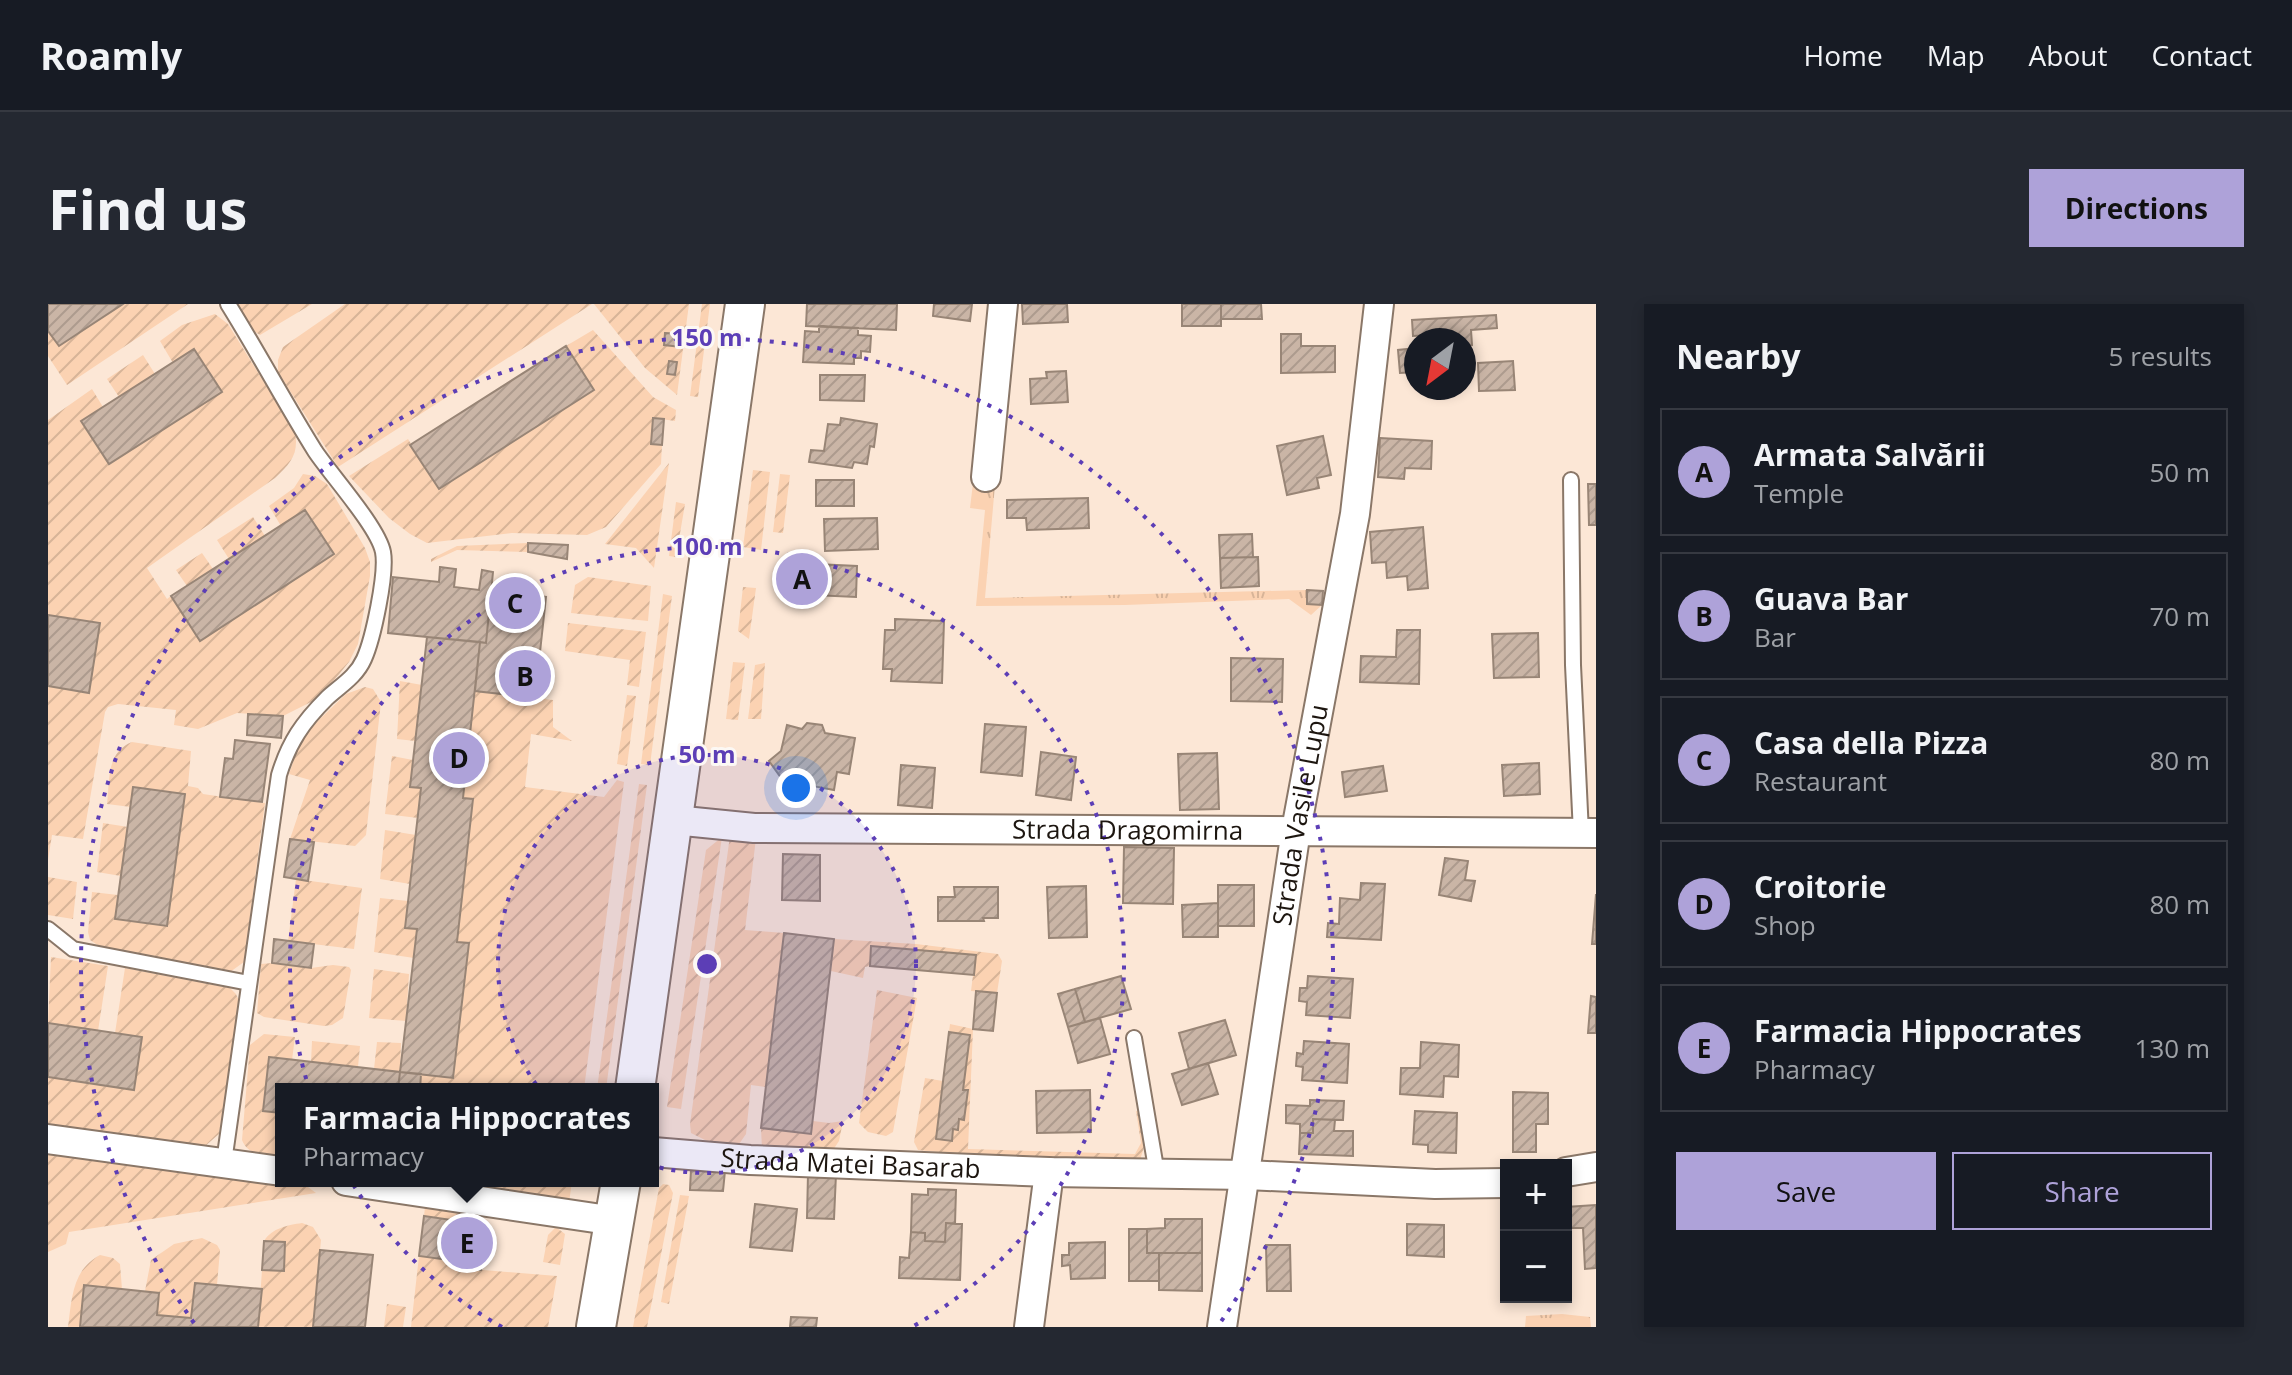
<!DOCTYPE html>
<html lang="en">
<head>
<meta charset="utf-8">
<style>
	body { margin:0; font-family:"Open Sans",sans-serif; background:#242831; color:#f1f3f6 }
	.controls { position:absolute; right:24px; bottom:24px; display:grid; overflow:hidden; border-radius:0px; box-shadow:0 4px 12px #0003 }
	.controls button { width:72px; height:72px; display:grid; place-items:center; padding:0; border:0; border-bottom:2px solid #363941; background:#171b24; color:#f1f3f6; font:40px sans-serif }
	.compass { position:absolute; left:1356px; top:24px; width:72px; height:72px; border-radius:50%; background:#171b24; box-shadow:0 4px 12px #0003; rotate:212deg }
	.you { position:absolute; left:748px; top:484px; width:28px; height:28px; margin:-20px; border:6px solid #fff; border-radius:50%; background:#1a73e8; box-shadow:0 0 0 12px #1a73e833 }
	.badge { display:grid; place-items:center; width:52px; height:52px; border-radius:50%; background:#aea2d9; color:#111; font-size:26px; font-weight:700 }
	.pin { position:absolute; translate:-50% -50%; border:4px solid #fff; box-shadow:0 2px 8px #0006 }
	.popup { position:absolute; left:227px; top:779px; width:384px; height:104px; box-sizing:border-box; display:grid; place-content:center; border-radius:0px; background:#171b24; filter:drop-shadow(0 2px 6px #0005); font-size:26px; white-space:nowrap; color:#9ea1a6 }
	.popup b { font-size:30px; color:#f1f3f6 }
	.popup::after { content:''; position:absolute; left:50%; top:100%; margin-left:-16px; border:16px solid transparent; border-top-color:#171b24 }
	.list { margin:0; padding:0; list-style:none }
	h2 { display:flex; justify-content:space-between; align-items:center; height:104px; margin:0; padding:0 32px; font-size:34px }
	h2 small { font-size:26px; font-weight:400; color:#9ea1a6 }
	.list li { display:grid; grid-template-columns:52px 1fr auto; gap:24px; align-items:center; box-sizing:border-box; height:128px; margin:0 16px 16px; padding:0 16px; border:2px solid #363941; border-radius:0px }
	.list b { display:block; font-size:30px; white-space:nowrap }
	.list p { margin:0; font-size:26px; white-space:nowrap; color:#9ea1a6 }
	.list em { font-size:26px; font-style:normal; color:#9ea1a6 }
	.actions { display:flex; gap:16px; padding:24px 32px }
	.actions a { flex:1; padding:18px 0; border:2px solid #aea2d9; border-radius:0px; text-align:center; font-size:28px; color:#aea2d9 }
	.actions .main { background:#aea2d9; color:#111 }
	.map { position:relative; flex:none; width:1548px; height:1023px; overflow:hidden; border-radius:0px }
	header { display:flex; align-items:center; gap:48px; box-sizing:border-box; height:112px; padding:0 40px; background:#171b24; border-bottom:2px solid #363941 }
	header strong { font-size:38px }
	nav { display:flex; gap:44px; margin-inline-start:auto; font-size:28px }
	.intro { display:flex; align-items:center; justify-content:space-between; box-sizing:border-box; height:192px; padding:0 48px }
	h1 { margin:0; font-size:56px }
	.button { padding:20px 36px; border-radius:0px; background:#aea2d9; color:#111; font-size:28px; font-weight:700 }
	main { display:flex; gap:48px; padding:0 48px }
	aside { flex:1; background:#171b24; border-radius:0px; box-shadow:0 4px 12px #0003 }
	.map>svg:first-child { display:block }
</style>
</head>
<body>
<header>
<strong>Roamly</strong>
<nav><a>Home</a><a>Map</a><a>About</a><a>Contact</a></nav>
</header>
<div class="intro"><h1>Find us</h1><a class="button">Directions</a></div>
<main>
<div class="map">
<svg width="1548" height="1023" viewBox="0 0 1548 1023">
	<defs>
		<pattern id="grass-tufts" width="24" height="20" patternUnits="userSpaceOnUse" patternTransform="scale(2)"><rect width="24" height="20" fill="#fbd2b2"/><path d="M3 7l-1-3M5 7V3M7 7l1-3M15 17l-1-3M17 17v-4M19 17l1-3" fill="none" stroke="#d7b498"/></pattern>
		<pattern id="garden-furrows" width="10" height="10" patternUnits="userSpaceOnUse" patternTransform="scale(2)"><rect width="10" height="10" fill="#fbd2b2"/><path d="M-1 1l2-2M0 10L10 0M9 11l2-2" fill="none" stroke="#d7b498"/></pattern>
		<pattern id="building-hatch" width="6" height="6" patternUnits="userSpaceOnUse" patternTransform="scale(2)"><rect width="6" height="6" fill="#cab5a6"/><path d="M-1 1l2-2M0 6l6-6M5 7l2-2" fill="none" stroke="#ad9b8e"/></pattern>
	</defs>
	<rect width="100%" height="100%" fill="#fce7d6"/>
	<path fill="url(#grass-tufts)" d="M925 179 947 181 937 294 1259 286V300L1274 301 1263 311 1241 295 1077 301 928 302 937 206 922 204Z
		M1514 1010 1542 1013 1543 1023H1477L1478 1012Z"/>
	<path fill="url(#garden-furrows)" d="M75 0H140L19 81 0 52V27L11 42Z
		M189 0H264L212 31 204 26Z
		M297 0H544L290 163 230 68V56L235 43Z
		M546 0H641L629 91 597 64Z
		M654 0H662L650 93 642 92Z
		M167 10 180 20 247 128C251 150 243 159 227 174L99 264 119 295 123 292 153 336 286 250 257 206 233 222 221 202 246 184 255 170 267 172 279 180 317 244 322 258V272L310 340 301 358 279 385 265 397 235 412 189 409 150 425 126 421 128 406 70 400 60 403 57 408 35 535 4 531 0 556V382L41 389 52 319 0 311V116L44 85 55 103 34 118 61 159 173 88 146 46 125 59 112 37 134 21Z
		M545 26 605 93 628 106 627 117 606 114 604 140 614 141 613 160 558 223 539 231 464 229 379 239 362 230 341 214 301 172 360 135 391 185 546 86 518 42Z
		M95 51 107 70 71 93 59 75Z
		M621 159 606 264 588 244 557 240Z
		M705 166 722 168 713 246 695 243Z
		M732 170 742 171 735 229 725 228Z
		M628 198 637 200 628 253 621 252Z
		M205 213 217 232 181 255 169 236Z
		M480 239V248L409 246 383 258V255L409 242Z
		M154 249 165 265 139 282 128 266Z
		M540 273 603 282 600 317 523 309 527 281Z
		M695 283 708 284 701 335 690 327Z
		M615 290 624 292 602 461 593 460Z
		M520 319 598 328 591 383 579 381 582 356 517 347Z
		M685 358 697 359 690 416 678 415Z
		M717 359 713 415H700L707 361Z
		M352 377 374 381 367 437 349 435Z
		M317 383 325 385 333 398 318 531 307 542 242 535 262 476 241 470 254 432 298 390Z
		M427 387 505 396V423L524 437 483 430 477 483 556 493 569 476 576 478 536 785H372L373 770 405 773 421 639 409 638 425 496 415 494Z
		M579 391 588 392 579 462 569 460Z
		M84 438 143 447 140 482 150 484 155 490 217 499 196 658 182 668 51 642 42 636 40 628 44 588 70 591 67 615 119 622 137 491 86 483 83 503 59 500C62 476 58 448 84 438Z
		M344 452 365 456 373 484 370 514 337 510Z
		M591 480 599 481 558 785H549Z
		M55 519 80 523 73 572 49 568Z
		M337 526 368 531 362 580 332 575Z
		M682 532 708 534 697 626 736 629 718 783 703 781 698 830 689 843 659 837 643 829 642 820Z
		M674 533 633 805 619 803 658 546Z
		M0 573 29 578 25 615 0 611Z
		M248 575 314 584 306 645 240 637Z
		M332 594 360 597 357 623 369 625 366 654 326 648Z
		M786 635 868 640 950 650 954 657 949 689 923 687 925 671 822 662 817 663 815 674 783 667Z
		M3 653 60 662 50 727 0 719Z
		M224 659 263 664 285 661 301 663 303 666 295 714 284 721 276 722 216 713 209 709 213 660Z
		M77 664 182 684 188 690 191 697 171 830 156 843 0 822V773L67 729Z
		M326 665 361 670 358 717 321 714Z
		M829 686 869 694 845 828 838 832 820 828 811 819Z
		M902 720 925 725 920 845 1087 850 1093 839 1088 807 1093 808 1098 837 1091 859 917 851 870 846 866 838 877 774 895 777Z
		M216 730 247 733 244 756 221 753 215 806 233 809V853C218 851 200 852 194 836L202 741Z
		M264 737 312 742 310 763 263 758Z
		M329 738 353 739 352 768 326 765Z
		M765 817 781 819 795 817 791 837 785 846 714 845 713 824 763 830Z
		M0 847 260 883 268 889 21 928 18 940 0 948Z
		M398 877H524L521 899Z
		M615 880 621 881 625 889 599 1023H585L611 884Z
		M632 891 641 892 621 1000 613 998Z
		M377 903 433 911 432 920 376 912Z
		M254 919 265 923 273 936 265 1023H210L214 966 236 967 237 939 216 937C224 924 240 921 254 919Z
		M508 923 517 930 512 961 495 958 500 931Z
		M154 934 169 941 172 946 169 981 147 979 143 1014 109 1011 111 989 97 987 103 956 126 940Z
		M52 951 65 954 72 960 74 985 36 981 32 1023H20C24 994 24 966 52 951Z
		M371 952 423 959V965L509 972 500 1023H363Z
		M339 1000 358 1003 355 1023H336Z"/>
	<path fill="url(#building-hatch)" stroke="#988576" stroke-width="2" d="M0 0H75L11 42 0 27Z
		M759 0H849L848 26 758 22Z
		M886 0H924L922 17 885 12Z
		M974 0H1019L1020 18 975 20Z
		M1134 0H1173V22H1134Z
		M1173 0H1213L1214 15H1173Z
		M1448 11 1449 24 1423 26 1424 41 1416 42V36H1401V30L1365 32 1364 16Z
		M771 22 810 24V31L823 32 822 48 813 47V54H806V60L755 58 757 27 771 28Z
		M617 29 634 30 633 43 616 41Z
		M1233 30H1253V42H1287V68L1233 69Z
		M518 42 546 86 391 185 362 141Z
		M1368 44V68L1352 69 1350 46Z
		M146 45 174 88 61 160 33 117Z
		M621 57 629 58 627 71 619 70Z
		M1465 57 1467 86 1431 87 1430 59Z
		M1018 67 1020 98 983 100 982 75 999 74 998 68Z
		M772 71H817L816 97 772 96Z
		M605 114 616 115 614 141 603 140Z
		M793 114 829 120 826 143 822 142 819 160 806 158 804 164 761 158 763 146 776 147 780 120 792 121Z
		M1275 132 1283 171 1269 174 1271 184 1239 191 1229 142Z
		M1332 134 1384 137 1383 165 1357 164 1356 175 1330 173Z
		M768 176H806V202H768Z
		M1540 180H1548V221H1541Z
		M1040 194 1041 224 979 226 978 214H959V196Z
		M257 206 286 250 152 337 123 292Z
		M829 214 830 245 777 247 776 215Z
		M1375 223 1380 284 1360 286 1359 272 1339 274 1338 258 1324 259 1322 228Z
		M1204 230 1205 253 1172 254 1171 231Z
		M480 239 520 241 519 255 480 248Z
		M1210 253 1211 282 1173 284 1172 254Z
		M746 259 809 262 808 293 744 290Z
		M392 263 408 265 406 283 431 286 434 266 445 268 438 339 340 329 345 273 391 278Z
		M1259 286 1275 287 1274 301 1259 300Z
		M443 287 498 293 487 394 427 387 432 338 438 339Z
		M0 311 52 319 41 389 0 382Z
		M847 315 896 317 894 379 843 377 844 365H835L837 326H847Z
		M1349 326H1372L1371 380 1312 378 1313 352 1348 353Z
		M1490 329 1491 373 1446 374 1444 330Z
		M379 333 432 338 415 494 425 495 409 638 421 639 405 774 352 768 369 625 357 624 373 484 362 483Z
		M1183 354 1235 355 1234 398 1183 397Z
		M200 410 235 412 233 434 199 431Z
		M759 419 774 421 777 429 807 434 801 470 789 468 786 486 760 481 746 492 721 457 733 447 739 421 754 425Z
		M937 420 978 423 974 472 933 468Z
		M187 436 222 440 214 498 172 493 177 454 185 455Z
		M993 448 1028 453 1023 496 988 491Z
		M1169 449 1171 505 1132 506 1130 450Z
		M1491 459 1492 490 1456 492 1454 461Z
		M853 461 887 464 884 504 850 501Z
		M1335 462 1339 487 1297 493 1294 468Z
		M85 483 137 490 119 622 67 615Z
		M242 535 266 538 260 577 236 573Z
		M1076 543 1126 544 1125 600 1075 599Z
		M735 550 772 551V597L734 596Z
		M1397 554 1420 557 1417 576 1427 577 1423 597 1391 591Z
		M1313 579 1337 580 1333 636 1279 633 1280 619 1291 620 1292 594 1312 596Z
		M1170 581H1206V622H1170Z
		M1038 582 1039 633 1001 634 999 583Z
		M906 583H950V614H935L936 617H890V593H907Z
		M1548 590V640H1544Z
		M1170 599V633H1135L1134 601Z
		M736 629 786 635 763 830 713 824Z
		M226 635 266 640 263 664 224 659Z
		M823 642 928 651 926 671 822 662Z
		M1073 672 1083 705 1037 718 1027 685Z
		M1260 672 1305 675 1302 714 1258 711 1259 698 1251 697 1252 684H1259Z
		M1027 685 1037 718 1020 723 1010 690Z
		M928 687 949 689 945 727 925 725Z
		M1543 692 1548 693V729H1540Z
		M1052 714 1062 750 1030 759 1020 723Z
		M1177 716 1188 751 1141 765 1131 729Z
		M0 719 94 733 86 786 0 773Z
		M901 728 922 731 915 786H920L916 816 911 815 910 826 905 825 904 837 888 835Z
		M1256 737 1301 740 1299 779 1254 776 1255 763 1248 762 1249 749 1255 750Z
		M1373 738 1411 741 1410 773 1396 772 1395 793 1352 790 1353 764H1372Z
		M221 753 352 768 350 785H233V809L215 807Z
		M1160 759 1170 790 1134 801 1124 770Z
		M352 768 373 770 372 785H350Z
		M1042 786 1043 828 989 829 988 787Z
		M1465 788 1500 789V820H1488V848H1465Z
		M1262 796 1296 797 1295 816 1265 815V829H1252V820L1238 819V801L1262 802Z
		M1367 807 1409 809 1408 849 1380 848V841L1365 840Z
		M1265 815 1287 816 1286 827H1305V852L1251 850 1252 829H1265Z
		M643 865 677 867 675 887 642 886Z
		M760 870H788L786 915 759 914Z
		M880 885 908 886 907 920 898 919 897 938 877 937V929L863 928 864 890 880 891Z
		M707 900 749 905 744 947 702 943Z
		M1548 901V964L1537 965 1535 924H1518V903Z
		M376 912 438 921 433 966 422 965 423 959 371 952Z
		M1117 915H1154V949H1099V925L1117 924Z
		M898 919 914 920 912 976 851 974 852 953 861 954 863 928 877 929V937L897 938Z
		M1359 920 1396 921V953L1359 951Z
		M1081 925H1099V949H1111V977H1081Z
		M216 937 237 938 236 967 214 966Z
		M1057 938V974L1023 975 1022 961 1014 962V951H1021V939Z
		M1218 941H1242L1243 987H1219Z
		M272 946 325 951 317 1023H265Z
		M1111 949H1154V987L1111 986Z
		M147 979 214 985 210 1023H32L36 981 111 989 109 1011 143 1014Z
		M743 1013 769 1014 768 1023H742Z"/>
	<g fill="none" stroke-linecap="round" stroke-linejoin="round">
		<defs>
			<path id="lane" d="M1523 176 1525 361 1533 529
				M0 625 25 645 201 679
				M1086 734 1109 870
				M176 858 231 471C241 438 255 418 279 394 292 382 308 373 316 355 325 335 339 270 335 248 330 223 283 171 267 147 237 99 210 48 180 0"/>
			<g id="street">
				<path d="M938 173 955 0"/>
				<path id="s1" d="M626 516 706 524 1548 529"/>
				<path d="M0 835 233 867"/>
				<path id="s2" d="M605 848 702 856 1001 868 1199 871 1387 880 1458 879"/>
				<path d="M1518 868 1548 863"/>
				<path d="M298 877 567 917"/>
				<path d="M981 1023 1001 868"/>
				<path id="s3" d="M1174 1023 1248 526 1307 210 1331 0"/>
			</g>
			<path id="secondary" d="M587 785 697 0
				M548 1023 573 877"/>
		</defs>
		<use href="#lane" stroke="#8a7768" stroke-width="18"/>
		<use href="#street" stroke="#8a7768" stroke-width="32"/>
		<use href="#secondary" stroke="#8a7768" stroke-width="42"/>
		<use href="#lane" stroke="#fff" stroke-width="14"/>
		<use href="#street" stroke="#fff" stroke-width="28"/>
		<use href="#secondary" stroke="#fff" stroke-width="38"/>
	</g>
	<circle cx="659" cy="660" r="209" fill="#5c3eb6" fill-opacity=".12"/>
	<g fill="none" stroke="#5c3eb6" stroke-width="4" stroke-dasharray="4 8">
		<circle cx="659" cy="660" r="209"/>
		<path d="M454 1023A417 417 0 1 1 864 1023"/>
		<path d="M146 1019A626 626 0 1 1 1172 1019"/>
	</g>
	<g text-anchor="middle" stroke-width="6" stroke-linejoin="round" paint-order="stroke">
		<g font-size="26" fill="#1d1610" stroke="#fcf8f4">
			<text dy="9" stroke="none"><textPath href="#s3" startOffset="518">Strada Vasile Lupu</textPath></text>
			<text dy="9" stroke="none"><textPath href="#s1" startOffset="454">Strada Dragomirna</textPath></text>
			<text dy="9" stroke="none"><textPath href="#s2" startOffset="198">Strada Matei Basarab</textPath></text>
		</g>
	</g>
	<circle cx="659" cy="660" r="12" fill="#5c3eb6" stroke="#fcf8f4" stroke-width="4"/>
	<g font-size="24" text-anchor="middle" font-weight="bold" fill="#5c3eb6" stroke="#fcf8f4" stroke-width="6" stroke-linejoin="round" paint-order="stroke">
		<text x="659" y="42">150 m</text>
		<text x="659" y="251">100 m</text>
		<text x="659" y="459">50 m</text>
	</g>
</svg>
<div class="controls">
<button>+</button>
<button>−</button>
</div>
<svg class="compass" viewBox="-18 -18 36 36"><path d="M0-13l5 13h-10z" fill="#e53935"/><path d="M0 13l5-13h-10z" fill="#9ea1a6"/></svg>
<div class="you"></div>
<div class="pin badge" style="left:754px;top:275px">A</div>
<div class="pin badge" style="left:477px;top:372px">B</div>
<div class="pin badge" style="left:467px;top:299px">C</div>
<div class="pin badge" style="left:411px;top:454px">D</div>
<div class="pin badge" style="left:419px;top:939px">E</div>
<div class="popup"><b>Farmacia Hippocrates</b>Pharmacy</div>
</div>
<aside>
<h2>Nearby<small>5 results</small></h2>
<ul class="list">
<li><span class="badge">A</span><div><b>Armata Salvării</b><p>Temple</p></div><em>50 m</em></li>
<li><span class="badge">B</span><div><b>Guava Bar</b><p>Bar</p></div><em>70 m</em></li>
<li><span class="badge">C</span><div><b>Casa della Pizza</b><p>Restaurant</p></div><em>80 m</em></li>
<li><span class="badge">D</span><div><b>Croitorie</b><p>Shop</p></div><em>80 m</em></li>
<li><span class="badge">E</span><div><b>Farmacia Hippocrates</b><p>Pharmacy</p></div><em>130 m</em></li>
</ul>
<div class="actions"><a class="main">Save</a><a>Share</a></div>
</aside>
</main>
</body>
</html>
